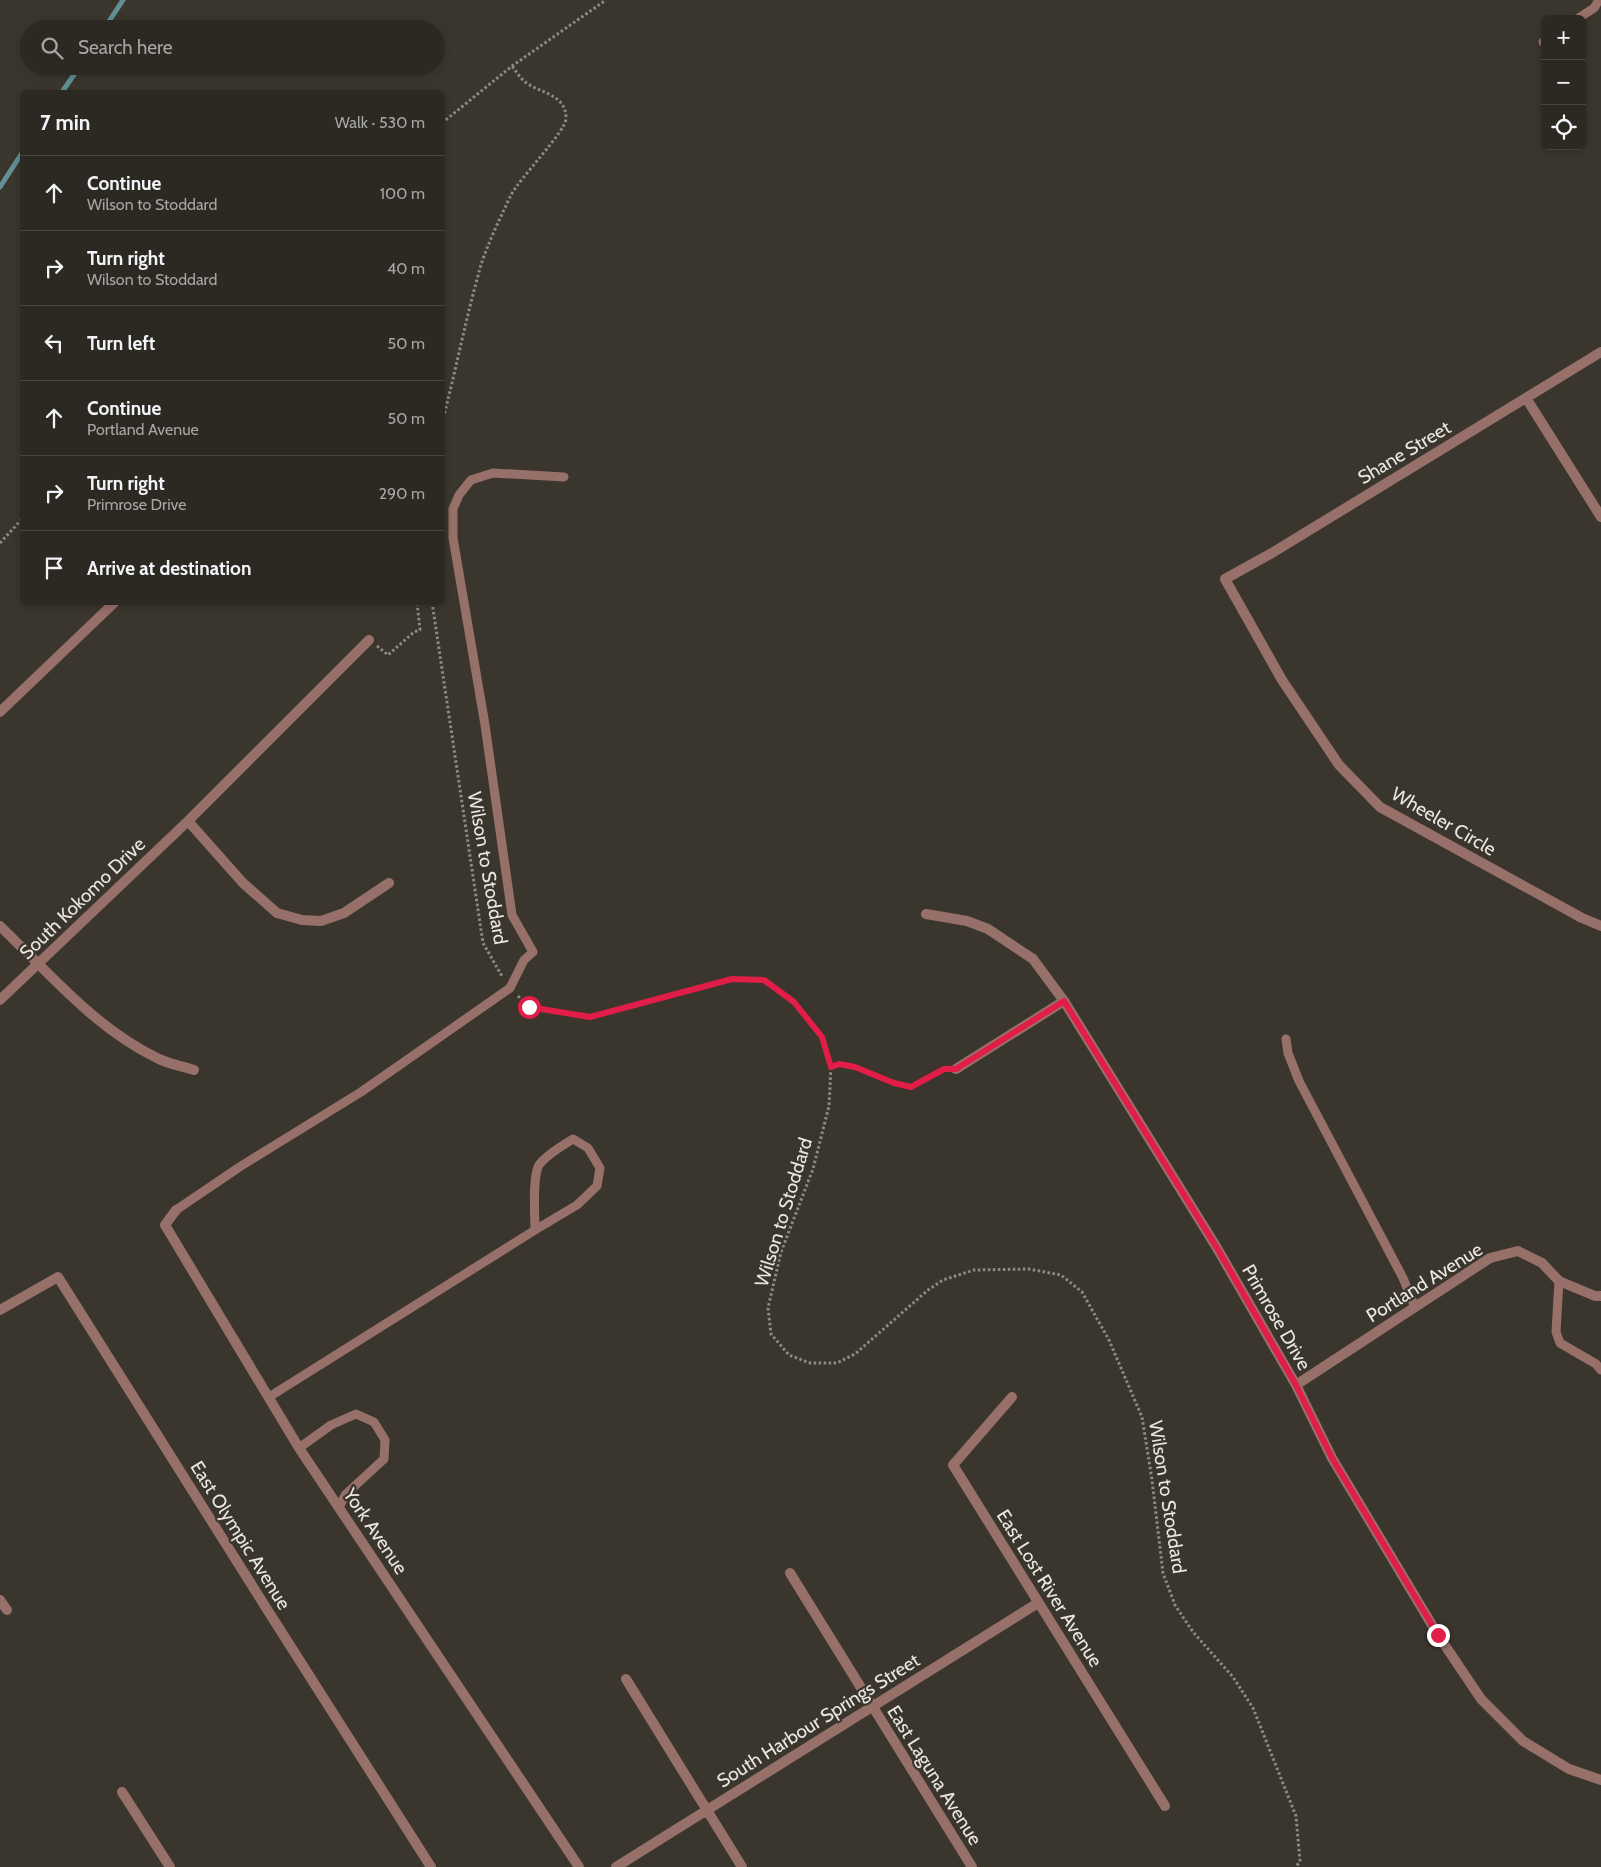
<!DOCTYPE html>
<html lang="en">
<head>
<meta charset="utf-8">
<style>
	body { margin:0; font-family:Cabin,sans-serif; background:#34302a; color:#f1f3f6 }
	.controls { position:absolute; right:15px; top:15px; display:grid; overflow:hidden; border-radius:8px; box-shadow:0 2px 8px #0003 }
	.controls button { width:45px; height:45px; display:grid; place-items:center; padding:0; border:0; border-bottom:1px solid #484440; background:#2c2822; color:#f1f3f6; font:25px sans-serif }
	.stop { position:absolute; width:15px; height:15px; margin:-11px; border:4px solid #e11d48; border-radius:50%; background:#fff }
	.stop.end { background:#e11d48; border-color:#fff; box-shadow:0 1px 5px #0008 }
	.list { margin:0; padding:0; list-style:none }
	h2 { display:flex; justify-content:space-between; align-items:center; height:65px; margin:0; padding:0 20px; font-size:21px }
	h2 small { font-size:16px; font-weight:400; color:#a6a6a5 }
	.list li { display:grid; grid-template-columns:32px 1fr auto; gap:15px; align-items:center; box-sizing:border-box; height:75px; padding:0 20px; border-top:1px solid #484440 }
	.list b { display:block; font-size:19px; white-space:nowrap }
	.list p { margin:0; font-size:16px; white-space:nowrap; color:#a6a6a5 }
	.list em { font-size:16px; font-style:normal; color:#a6a6a5 }
	.icon { flex:none; width:28px; height:28px; fill:none; stroke:currentColor; stroke-width:2; stroke-linecap:round; stroke-linejoin:round }
	.map { position:relative; flex:none; width:1601px; height:1867px; overflow:hidden }
	.search { position:absolute; background:#2c2822; box-shadow:0 2px 8px #0003; left:20px; top:20px; width:425px; height:55px; display:flex; align-items:center; gap:12px; box-sizing:border-box; padding:0 18px; border-radius:28px; color:#a6a6a5; font-size:19px }
	.panel { position:absolute; background:#2c2822; box-shadow:0 2px 8px #0003; left:20px; top:90px; width:425px; height:515px; border-radius:8px }
	.map>svg:first-child { display:block }
</style>
</head>
<body>
<div class="map">
<svg width="1601" height="1867" viewBox="0 0 1601 1867">
	<rect width="100%" height="100%" fill="#3b362d"/>
	<g fill="none" stroke-linecap="round" stroke-linejoin="round">
		<path stroke="#619096" stroke-width="5" d="M104 29 123 0
			M62 92 80 66
			M0 187 22 153"/>
		<path stroke="#8f8a83" stroke-width="3" stroke-dasharray="2.5 2.5" stroke-linecap="butt" d="M442 123 512 66 606 0
			M442 423C456 370 466 317 481 265 487 245 502 214 511 195 520 178 565 132 566 119 567 93 537 93 524 81 519 77 516 71 512 66
			M0 543 22 519
			M432 602 483 943 503 978
			M377 646 388 655 414 632 420 630 417 602
			M518 996 529 1007 590 1017 732 979 764 980 793 1002 822 1037 831 1067 829 1106 813 1169 781 1252 768 1308 771 1334 789 1355 810 1363H837L855 1354 928 1290 943 1280 974 1270 1029 1269 1061 1275 1082 1292 1109 1340 1142 1417 1152 1480 1163 1573 1175 1605 1193 1632 1233 1677 1253 1708 1296 1816 1300 1861 1296 1867
			M831 1067 839 1064 855 1067 895 1083 911 1087 945 1069"/>
		<path stroke="#98706a" stroke-width="9" d="M1577 19 1594 8 1599 0
			M1543 42 1545 41
			M1286 1039 1288 1053 1299 1081 1403 1278 1415 1307
			M573 1139 588 1148 600 1168 597 1186 577 1205 535 1230C535 1216 532 1177 539 1165 546 1155 563 1145 573 1139Z
			M176 1210 241 1166 361 1092 510 988 524 960 533 952 512 915 485 725 453 538V509L459 495 471 480 493 473 564 477
			M1559 1281 1556 1332 1560 1343 1596 1364 1601 1370
			M269 1397 535 1230
			M299 1448 331 1425 356 1414 374 1422 385 1440 384 1459 346 1494 339 1507"/>
		<path stroke="#98706a" stroke-width="10" d="M1601 352 1272 553 1225 579 1282 680 1339 765 1380 807 1582 918 1601 926
			M1526 398 1601 517
			M0 712 115 602
			M188 821 243 883 277 913 302 920 321 921 344 913 389 883
			M926 914 967 921 988 929 1033 959 1064 1001 1217 1248 1296 1385 1332 1458 1438 1635 1481 1699 1523 1741 1569 1769 1601 1780
			M0 926C49 973 95 1028 157 1058 168 1064 182 1066 194 1070
			M0 1000 188 821 369 640
			M956 1069 1064 1001
			M176 1210 165 1225 299 1448 579 1867
			M0 1310 58 1277 270 1614 431 1867
			M1296 1385 1490 1258 1518 1251 1542 1263 1559 1281 1595 1296H1601
			M1012 1397 953 1465 1165 1806
			M790 1573 972 1867
			M0 1600 7 1610
			M626 1679 742 1867
			M122 1792 170 1867
			M616 1867 1038 1603"/>
	</g>
	<g fill="none" stroke-linecap="round" stroke-linejoin="round">
		<path stroke="#e11d48" stroke-width="6" d="M529 1007 590 1017 732 979 764 980 794 1002 822 1037 831 1067 839 1064 855 1067 894 1083 911 1087 944 1069H956L1064 1001 1217 1248 1296 1385 1332 1458 1438 1635"/>
	</g>
	<g text-anchor="middle" stroke-width="4.5" stroke-linejoin="round" paint-order="stroke">
		<g font-size="19" fill="#eae6e1" stroke="#3b362d">
			<text transform="translate(1404 452) rotate(-31)" y="7">Shane Street</text>
			<text transform="translate(1444 821) rotate(30)" y="7">Wheeler Circle</text>
			<text transform="translate(488 868) rotate(80)" y="7">Wilson to Stoddard</text>
			<text transform="translate(82 898) rotate(-44)" y="7">South Kokomo Drive</text>
			<text transform="translate(783 1212) rotate(-73)" y="7">Wilson to Stoddard</text>
			<text transform="translate(1424 1282) rotate(-32)" y="7">Portland Avenue</text>
			<text transform="translate(1277 1317) rotate(60)" y="7">Primrose Drive</text>
			<text transform="translate(1168 1497) rotate(81)" y="7">Wilson to Stoddard</text>
			<text transform="translate(376 1531) rotate(56)" y="7">York Avenue</text>
			<text transform="translate(241 1535) rotate(58)" y="7">East Olympic Avenue</text>
			<text transform="translate(1050 1588) rotate(58)" y="7">East Lost River Avenue</text>
			<text transform="translate(818 1720) rotate(-32)" y="7">South Harbour Springs Street</text>
			<text transform="translate(935 1775) rotate(58)" y="7">East Laguna Avenue</text>
		</g>
	</g>
</svg>
<div class="controls">
<button>+</button>
<button>−</button>
<button><svg class="icon" aria-label="locate" viewBox="0 0 24 24"><circle cx="12" cy="12" r="6"/><path d="M12 2v4M12 18v4M2 12h4M18 12h4"/></svg></button>
</div>
<div class="stop" style="left:529px;top:1007px"></div>
<div class="stop end" style="left:1438px;top:1635px"></div>
<div class="search"><svg class="icon" aria-label="search" viewBox="0 0 24 24"><circle cx="10" cy="10" r="6"/><path d="M15 15l6 6"/></svg>Search here</div>
<section class="panel">
<h2>7 min<small>Walk · 530 m</small></h2>
<ul class="list">
<li><svg class="icon" aria-label="ahead" viewBox="0 0 24 24"><path d="M12 20V5M6 11l6-6 6 6"/></svg><div><b>Continue</b><p>Wilson to Stoddard</p></div><em>100 m</em></li>
<li><svg class="icon" aria-label="right" viewBox="0 0 24 24"><path d="M7 20v-9h11M14 6l5 5-5 5"/></svg><div><b>Turn right</b><p>Wilson to Stoddard</p></div><em>40 m</em></li>
<li><svg class="icon" aria-label="left" viewBox="0 0 24 24"><path d="M17 20v-9H6M10 6l-5 5 5 5"/></svg><div><b>Turn left</b></div><em>50 m</em></li>
<li><svg class="icon" aria-label="ahead" viewBox="0 0 24 24"><path d="M12 20V5M6 11l6-6 6 6"/></svg><div><b>Continue</b><p>Portland Avenue</p></div><em>50 m</em></li>
<li><svg class="icon" aria-label="right" viewBox="0 0 24 24"><path d="M7 20v-9h11M14 6l5 5-5 5"/></svg><div><b>Turn right</b><p>Primrose Drive</p></div><em>290 m</em></li>
<li><svg class="icon" aria-label="arrive" viewBox="0 0 24 24"><path d="M6 21V4h12l-3 4 3 4H6"/></svg><div><b>Arrive at destination</b></div></li>
</ul>
</section>
</div>
</body>
</html>
